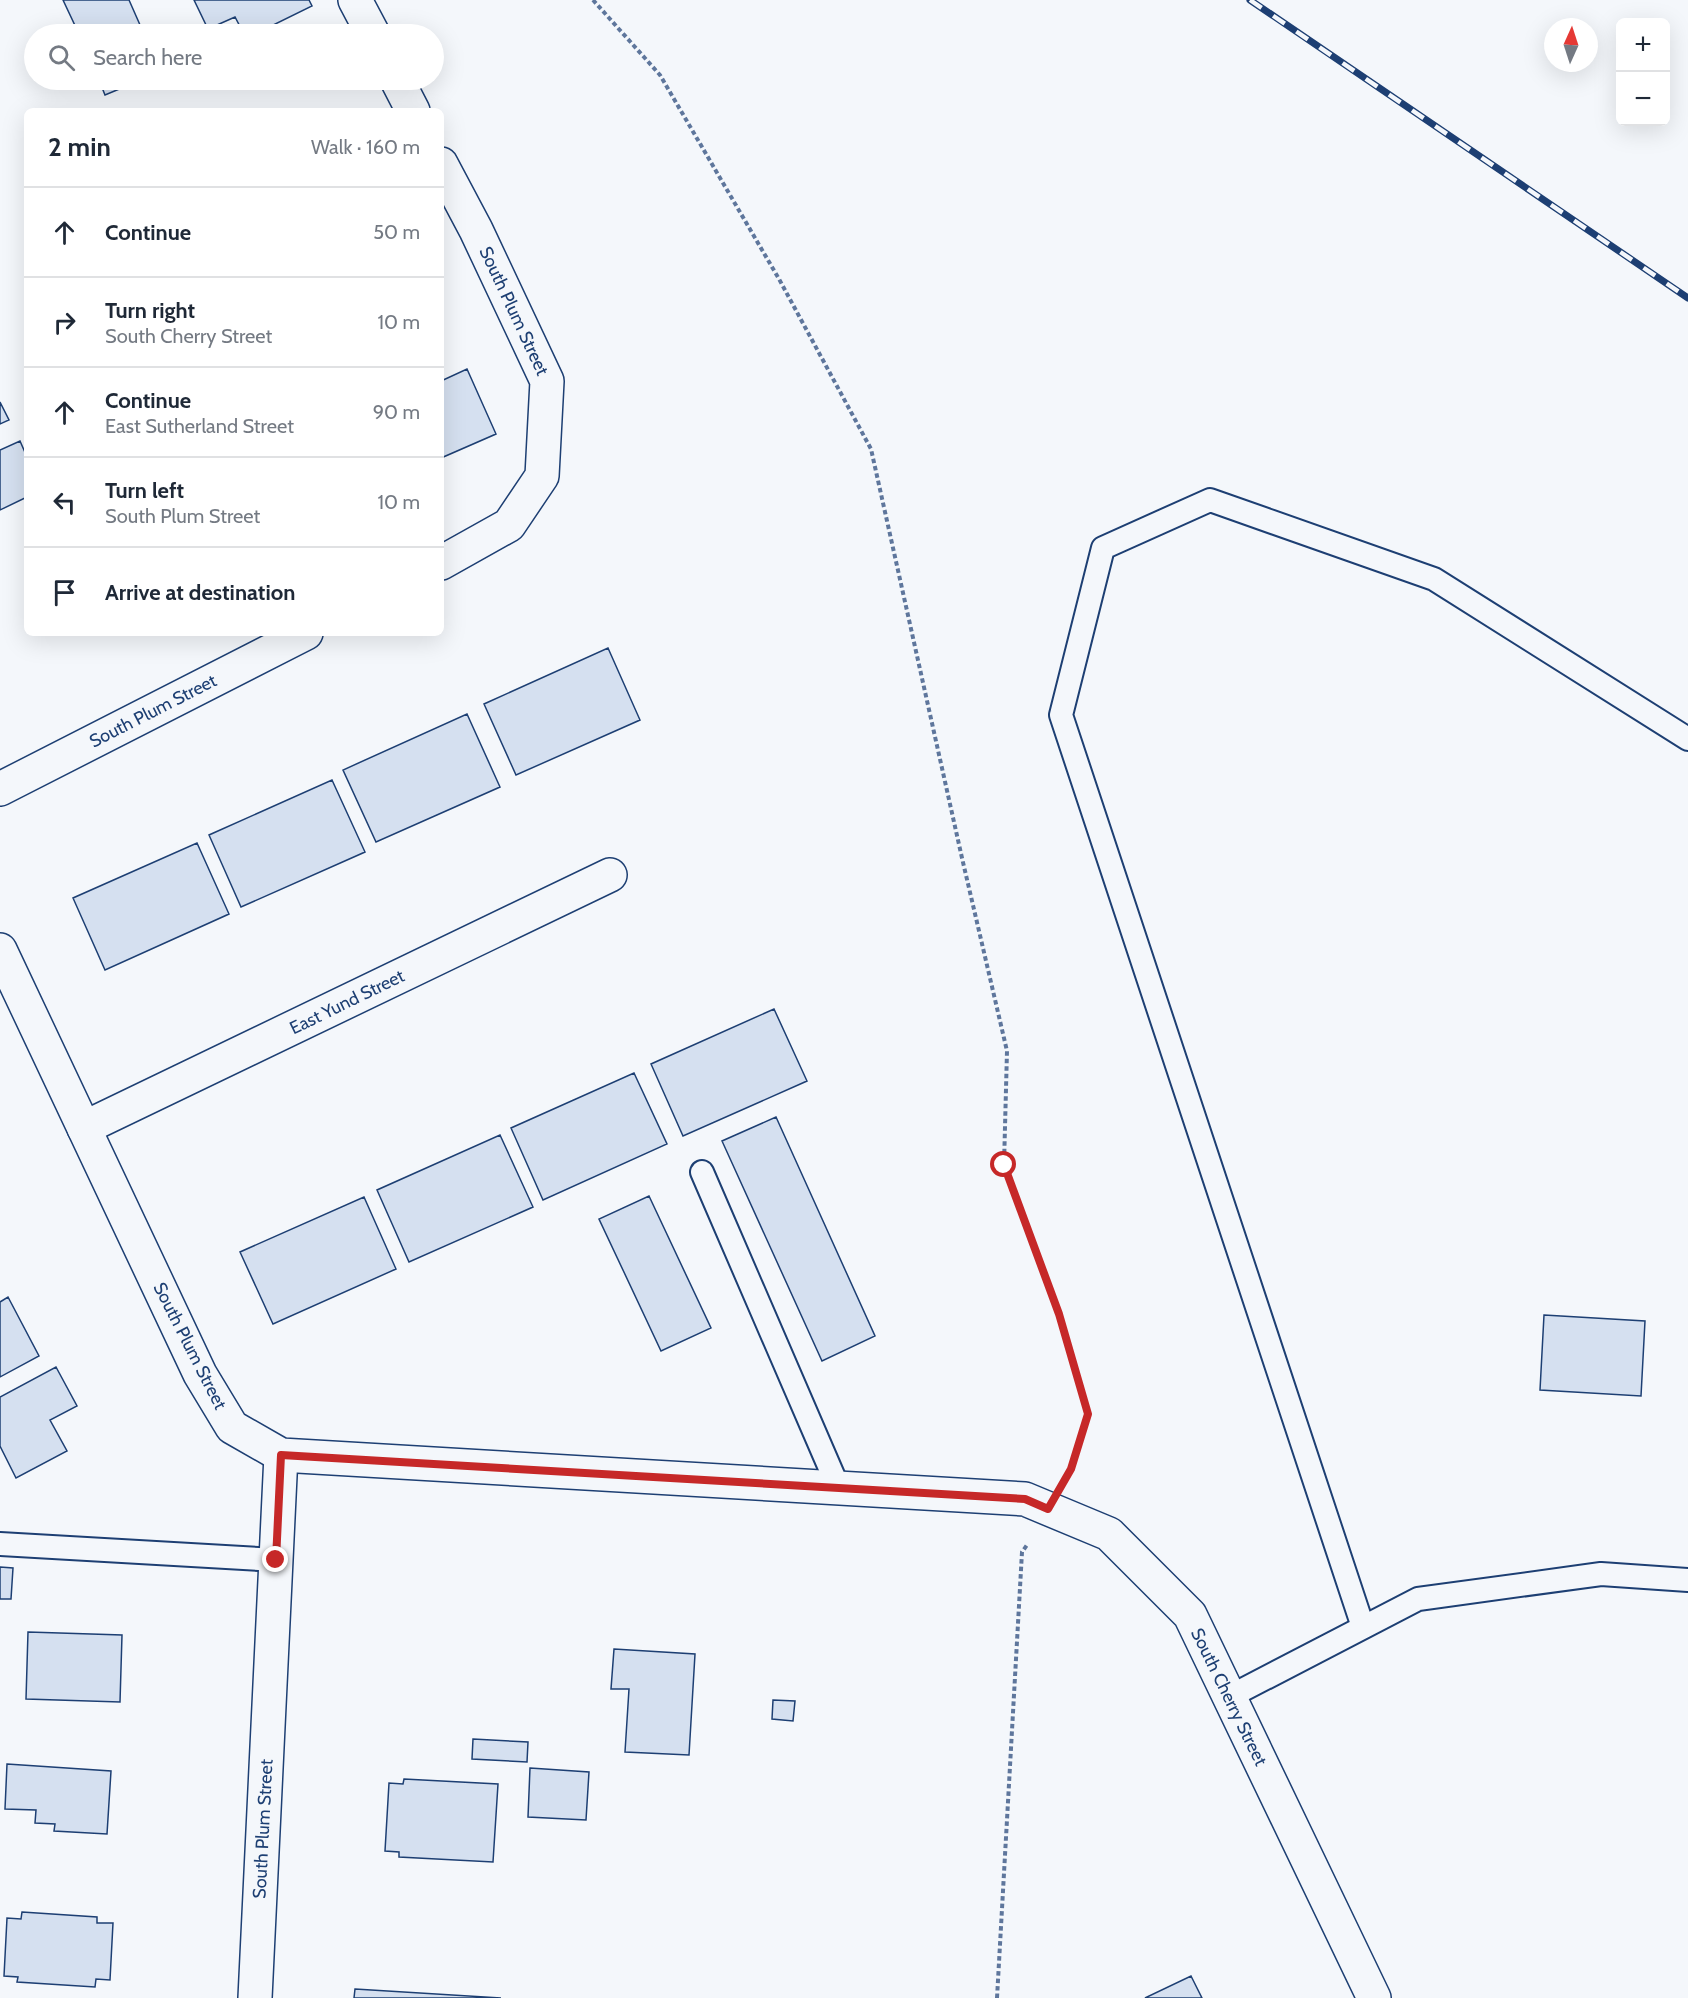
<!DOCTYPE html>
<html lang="en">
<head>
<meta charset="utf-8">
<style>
	body { margin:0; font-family:Cabin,sans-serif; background:#f2f2f3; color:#1f2937 }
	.controls { position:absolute; right:18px; top:18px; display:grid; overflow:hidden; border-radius:9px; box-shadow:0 6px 24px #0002 }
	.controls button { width:54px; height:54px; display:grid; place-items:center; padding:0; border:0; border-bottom:2px solid #e0e1e3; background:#fff; color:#1f2937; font:30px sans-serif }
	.compass { position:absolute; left:1544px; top:18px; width:54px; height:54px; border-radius:50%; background:#fff; box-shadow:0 6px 24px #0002; rotate:3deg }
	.stop { position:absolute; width:18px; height:18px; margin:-14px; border:4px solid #c62828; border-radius:50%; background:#fff }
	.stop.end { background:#c62828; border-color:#fff; box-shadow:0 2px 6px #0008 }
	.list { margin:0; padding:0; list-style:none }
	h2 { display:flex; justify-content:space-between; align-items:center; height:78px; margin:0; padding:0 24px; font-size:26px }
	h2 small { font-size:20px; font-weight:400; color:#747a83 }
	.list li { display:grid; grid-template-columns:39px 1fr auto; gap:18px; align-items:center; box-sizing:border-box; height:90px; padding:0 24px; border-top:2px solid #e0e1e3 }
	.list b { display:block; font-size:22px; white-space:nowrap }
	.list p { margin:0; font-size:20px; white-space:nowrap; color:#747a83 }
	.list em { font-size:20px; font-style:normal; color:#747a83 }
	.icon { flex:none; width:33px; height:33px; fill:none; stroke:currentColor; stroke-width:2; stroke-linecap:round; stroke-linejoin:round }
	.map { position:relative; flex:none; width:1688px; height:1998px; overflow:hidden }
	.search { position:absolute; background:#fff; box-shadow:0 6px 24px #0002; left:24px; top:24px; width:420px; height:66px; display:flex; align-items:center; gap:15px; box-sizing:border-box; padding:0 21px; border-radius:33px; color:#747a83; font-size:22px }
	.panel { position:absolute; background:#fff; box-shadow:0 6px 24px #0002; left:24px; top:108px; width:420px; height:528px; border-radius:9px }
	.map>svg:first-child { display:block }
</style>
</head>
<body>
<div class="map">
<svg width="1688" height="1998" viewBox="0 0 1688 1998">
	<rect width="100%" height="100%" fill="#f4f7fb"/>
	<path fill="#d5e0f0" stroke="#1d3f73" stroke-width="1.5" d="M63 0H129L144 34H79Z
		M194 0H309L312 6 255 34H244L235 17 208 29Z
		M99 80H141L105 95Z
		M467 369 496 434 441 458V381Z
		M0 402 9 420 0 424Z
		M20 441 27 457V497L0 510V450Z
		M608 648 640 720 516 775 484 704Z
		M467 714 500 787 376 842 343 770Z
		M332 780 365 852 241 907 209 835Z
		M197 843 229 914 105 970 73 898Z
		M774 1009 807 1081 683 1136 651 1064Z
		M634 1073 667 1144 543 1200 511 1128Z
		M776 1117 875 1336 822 1361 722 1141Z
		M500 1135 533 1207 409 1262 377 1190Z
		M649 1196 711 1328 661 1351 599 1219Z
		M364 1197 396 1269 273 1324 240 1252Z
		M8 1297 39 1356 0 1377V1302Z
		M1544 1315 1645 1321 1641 1396 1540 1390Z
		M56 1367 77 1406 50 1420 67 1451 16 1478 0 1446V1397Z
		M0 1567 13 1568 11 1599H0Z
		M28 1632 122 1635 120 1702 26 1699Z
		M614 1649 695 1654 689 1755 625 1752 629 1689H611Z
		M773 1700 795 1701 793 1721 772 1719Z
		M473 1739 528 1742 527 1762 472 1759Z
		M7 1764 111 1771 107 1834 54 1831 55 1824 35 1823 36 1810 5 1809Z
		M530 1768 589 1772 586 1820 528 1817Z
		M404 1779 498 1784 493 1862 399 1857V1852L385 1851 389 1783 403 1784Z
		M22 1912 97 1917V1923H113L110 1980 96 1979 95 1987 17 1982 18 1977 4 1976 7 1918 21 1919Z
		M1191 1976 1202 1998H1145Z
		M355 1989 501 1998H354Z"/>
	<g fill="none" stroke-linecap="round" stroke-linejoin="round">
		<defs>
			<path id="lane" d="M702 1172 839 1489
				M0 1544 276 1560
				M1363 1627 1061 715 1103 548 1210 500 1434 579 1688 739
				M1229 1697 1418 1599 1601 1574 1688 1580"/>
			<path id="street" d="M355 0 373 34
				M397 80 413 111
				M441 164 476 230 547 381 542 476 509 525 441 563
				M0 789 306 633
				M84 1128 610 875
				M255 1998 281 1455"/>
			<path id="secondary" d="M0 950 200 1374 232 1427 281 1455 1025 1499 1109 1534 1190 1615 1374 1998"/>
		</defs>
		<use href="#lane" stroke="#1d3f73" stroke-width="26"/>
		<use href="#street" stroke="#1d3f73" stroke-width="36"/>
		<use href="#secondary" stroke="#1d3f73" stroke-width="36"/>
		<path stroke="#5e769c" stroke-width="4" stroke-dasharray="4.5 3" stroke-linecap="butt" d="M593 0 660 75 779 279 871 449 962 858 1007 1051 1004 1165 1059 1314 1088 1414 1070 1471
			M997 1998 1022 1552 1027 1545"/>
		<use href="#lane" stroke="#f4f7fb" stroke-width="22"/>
		<use href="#street" stroke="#f4f7fb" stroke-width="33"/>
		<use href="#secondary" stroke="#f4f7fb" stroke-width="33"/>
		<defs>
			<path id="rail" d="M1250 0 1688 298"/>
		</defs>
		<use href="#rail" stroke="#1d3f73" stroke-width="7"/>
		<use href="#rail" stroke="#f4f7fb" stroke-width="4.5" stroke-dasharray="14" stroke-linecap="butt"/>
	</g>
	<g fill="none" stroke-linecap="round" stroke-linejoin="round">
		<path stroke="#c62828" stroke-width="8" d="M276 1560 281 1455 1025 1499 1048 1509 1071 1469 1088 1414 1059 1314 1004 1165"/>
	</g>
	<g text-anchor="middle" stroke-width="4.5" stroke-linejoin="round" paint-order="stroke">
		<g font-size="18" fill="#1d3f73" stroke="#f4f7fb">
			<text transform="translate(514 311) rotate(65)" y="6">South Plum Street</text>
			<text transform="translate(153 711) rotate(-27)" y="6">South Plum Street</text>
			<text transform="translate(347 1002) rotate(-26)" y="6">East Yund Street</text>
			<text transform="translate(190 1346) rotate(63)" y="6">South Plum Street</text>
			<text transform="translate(1229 1697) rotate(64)" y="6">South Cherry Street</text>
			<text transform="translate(263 1829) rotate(-87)" y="6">South Plum Street</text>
		</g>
	</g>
</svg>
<div class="controls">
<button>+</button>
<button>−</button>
</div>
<svg class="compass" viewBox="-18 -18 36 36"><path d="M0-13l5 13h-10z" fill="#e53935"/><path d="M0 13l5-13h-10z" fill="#747a83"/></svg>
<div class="stop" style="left:1004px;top:1165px"></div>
<div class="stop end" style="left:276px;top:1560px"></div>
<div class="search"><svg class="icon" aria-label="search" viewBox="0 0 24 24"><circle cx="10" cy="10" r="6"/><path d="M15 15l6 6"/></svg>Search here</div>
<section class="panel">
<h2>2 min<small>Walk · 160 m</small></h2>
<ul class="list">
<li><svg class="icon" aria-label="ahead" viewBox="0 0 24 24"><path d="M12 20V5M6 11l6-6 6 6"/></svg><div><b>Continue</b></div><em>50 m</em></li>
<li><svg class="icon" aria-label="right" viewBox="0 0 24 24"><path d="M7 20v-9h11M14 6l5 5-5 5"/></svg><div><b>Turn right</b><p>South Cherry Street</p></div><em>10 m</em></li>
<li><svg class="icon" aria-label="ahead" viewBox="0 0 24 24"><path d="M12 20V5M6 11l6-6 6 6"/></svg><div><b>Continue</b><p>East Sutherland Street</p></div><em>90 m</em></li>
<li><svg class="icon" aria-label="left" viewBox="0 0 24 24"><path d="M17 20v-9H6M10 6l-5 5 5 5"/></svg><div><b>Turn left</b><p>South Plum Street</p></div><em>10 m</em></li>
<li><svg class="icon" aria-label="arrive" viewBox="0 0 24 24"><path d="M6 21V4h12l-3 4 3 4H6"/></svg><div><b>Arrive at destination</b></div></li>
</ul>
</section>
</div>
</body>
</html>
